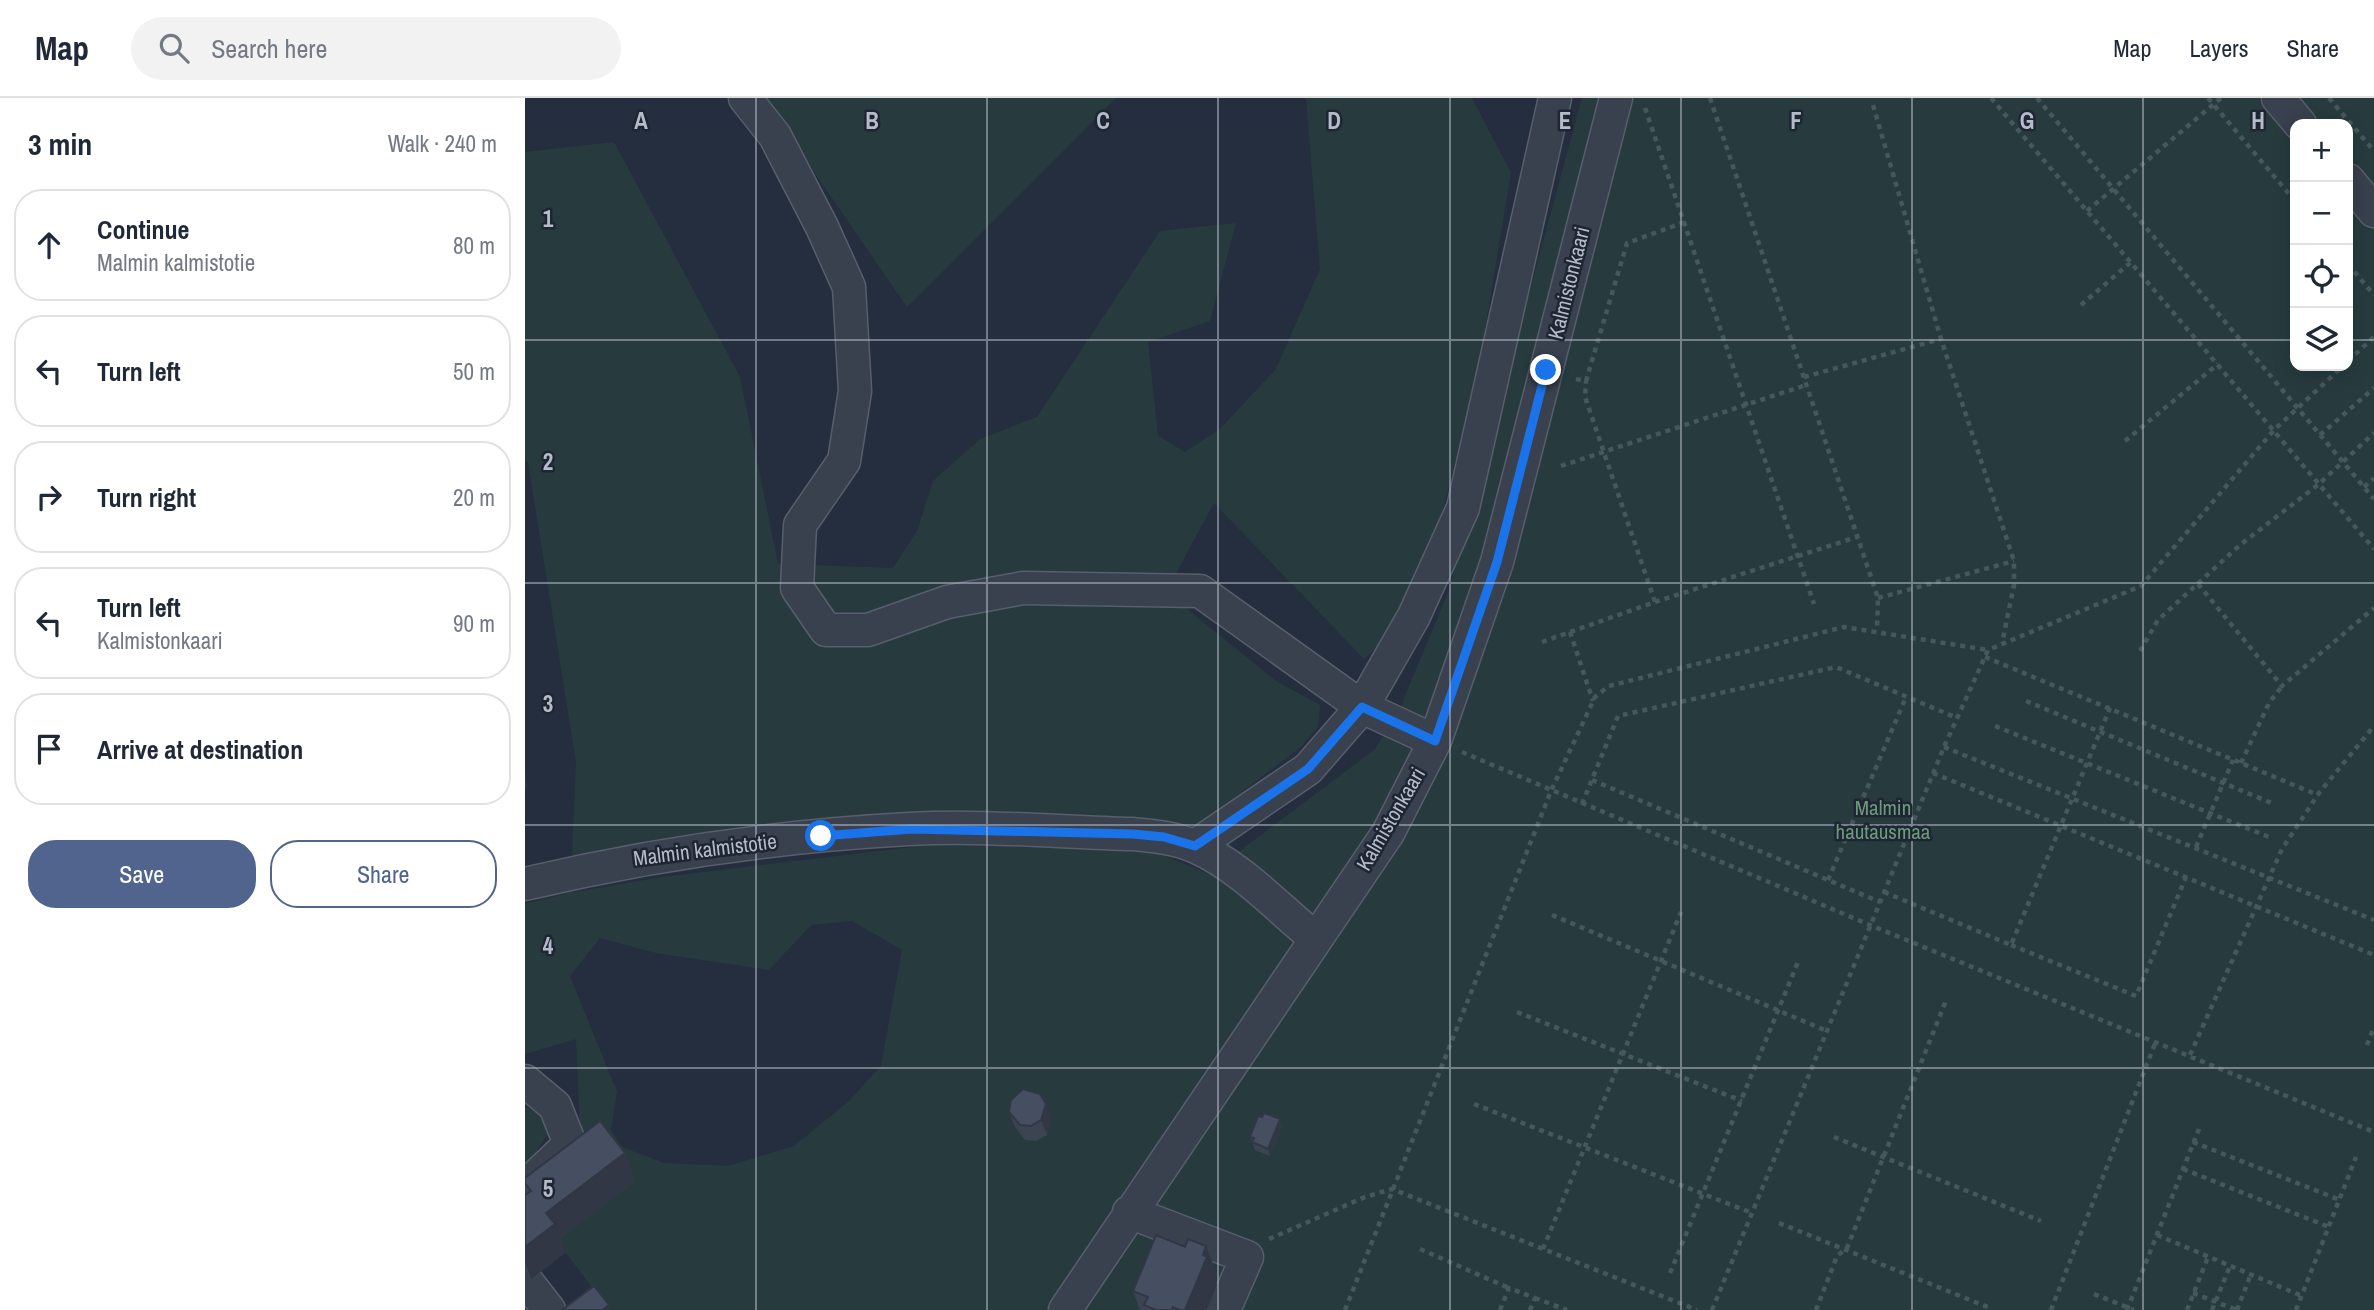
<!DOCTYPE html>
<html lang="en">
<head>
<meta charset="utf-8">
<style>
	body { margin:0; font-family:"Archivo Narrow",sans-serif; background:#f2f2f3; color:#1f2937 }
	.controls { position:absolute; right:21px; top:21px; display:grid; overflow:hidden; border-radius:14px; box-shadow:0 4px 18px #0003 }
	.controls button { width:63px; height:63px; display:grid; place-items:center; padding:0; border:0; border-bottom:2px solid #e0e1e3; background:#fff; color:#1f2937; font:35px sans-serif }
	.stop { position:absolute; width:21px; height:21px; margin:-16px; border:5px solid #1a73e8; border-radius:50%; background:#fff }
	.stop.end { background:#1a73e8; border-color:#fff; box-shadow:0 2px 7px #0008 }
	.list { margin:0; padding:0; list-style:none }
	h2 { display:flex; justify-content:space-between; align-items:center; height:91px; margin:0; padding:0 28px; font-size:30px }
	h2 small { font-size:23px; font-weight:400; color:#747a83 }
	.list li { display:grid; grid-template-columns:46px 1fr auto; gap:21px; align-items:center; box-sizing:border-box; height:112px; margin:0 14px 14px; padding:0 14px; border:2px solid #e0e1e3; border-radius:28px }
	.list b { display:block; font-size:26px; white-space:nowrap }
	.list p { margin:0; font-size:23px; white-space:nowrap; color:#747a83 }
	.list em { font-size:23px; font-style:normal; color:#747a83 }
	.actions { display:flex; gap:14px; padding:21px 28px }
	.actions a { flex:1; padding:16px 0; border:2px solid #50648d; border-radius:28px; text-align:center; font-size:24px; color:#50648d }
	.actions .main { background:#50648d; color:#fff }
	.icon { flex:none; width:38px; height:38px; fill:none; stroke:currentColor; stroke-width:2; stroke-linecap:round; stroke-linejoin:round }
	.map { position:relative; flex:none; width:1849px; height:1212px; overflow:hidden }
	header { display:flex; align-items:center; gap:42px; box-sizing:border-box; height:98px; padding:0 35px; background:#fff; border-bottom:2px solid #e0e1e3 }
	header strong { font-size:33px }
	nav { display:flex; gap:38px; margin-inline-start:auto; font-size:24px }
	.search { width:490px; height:63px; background:#f2f2f3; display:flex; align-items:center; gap:18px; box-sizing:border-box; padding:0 24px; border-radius:38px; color:#747a83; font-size:26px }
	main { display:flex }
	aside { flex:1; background:#fff }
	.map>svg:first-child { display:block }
</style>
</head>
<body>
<header>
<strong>Map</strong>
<div class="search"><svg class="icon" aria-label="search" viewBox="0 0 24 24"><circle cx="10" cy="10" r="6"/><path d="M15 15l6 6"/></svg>Search here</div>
<nav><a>Map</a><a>Layers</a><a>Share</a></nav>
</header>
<main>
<aside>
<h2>3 min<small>Walk · 240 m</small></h2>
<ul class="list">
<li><svg class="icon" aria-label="ahead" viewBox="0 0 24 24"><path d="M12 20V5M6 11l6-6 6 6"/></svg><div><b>Continue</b><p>Malmin kalmistotie</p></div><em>80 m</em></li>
<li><svg class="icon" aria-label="left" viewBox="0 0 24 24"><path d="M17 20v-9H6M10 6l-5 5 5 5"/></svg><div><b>Turn left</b></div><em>50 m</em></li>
<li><svg class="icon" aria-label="right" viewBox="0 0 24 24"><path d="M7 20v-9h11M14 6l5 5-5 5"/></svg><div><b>Turn right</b></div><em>20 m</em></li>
<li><svg class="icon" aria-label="left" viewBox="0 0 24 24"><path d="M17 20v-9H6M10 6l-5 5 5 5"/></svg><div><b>Turn left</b><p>Kalmistonkaari</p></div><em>90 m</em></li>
<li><svg class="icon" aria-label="arrive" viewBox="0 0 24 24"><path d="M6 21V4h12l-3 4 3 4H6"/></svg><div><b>Arrive at destination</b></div></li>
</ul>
<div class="actions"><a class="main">Save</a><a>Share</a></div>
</aside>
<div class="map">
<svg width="1849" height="1212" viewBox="0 0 1849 1212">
	<rect width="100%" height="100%" fill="#252e3e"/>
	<path fill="#273b3f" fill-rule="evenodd" d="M238 0H591L382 209Z
		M781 0H947L986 75 953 273 904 467 863 541 839 561 689 405 641 494 751 583 795 607 793 629 776 649 675 726 653 728 612 719 487 717 47 759 51 664 3 364 0 362V54L89 44 215 279 253 466 368 470 392 433 408 383 455 341 512 319 635 133 711 125 685 223 623 244 633 338 660 354 695 331 751 271 795 171Z
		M1057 0H1849V1212H84L32 1143 77 1057 55 1033 51 941 0 956V806L43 795 137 779 405 747H571L630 754 684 776 849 652 857 640 873 627 879 600 923 495ZM1770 26H1823V268H1770ZM327 823 377 852 356 968 325 1002 269 1048 203 1068 139 1065 97 1049 86 1032 92 994 45 878 75 840 131 855 244 872 286 827Z
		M0 1008 17 1018 24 1033 7 1061 0 1065Z"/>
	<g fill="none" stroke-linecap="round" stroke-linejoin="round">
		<defs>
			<path id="minor" d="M220 0 250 38 297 129 324 189 330 293 319 363 275 427 272 490 301 532H343L422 504 498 490 675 493 837 609 910 643
				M1753 0 1775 26
				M1823 82 1849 113
				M670 748 783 671 837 609 889 518 938 410 1030 0
				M0 786C126 756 254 738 384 731 458 727 534 734 608 736 629 738 651 740 671 749 716 769 753 810 791 841
				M0 983 30 1008 45 1046 0 1089
				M604 1114 722 1159 699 1212
				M0 1181 24 1212
				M540 1212 863 735 910 643 972 464 1091 0"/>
		</defs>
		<use href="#minor" stroke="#575e6c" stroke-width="35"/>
		<path stroke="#45585c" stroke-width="4.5" stroke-dasharray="5 5" stroke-linecap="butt" d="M1185 0 1353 500 1352 532
			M1466 0 1849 451
			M1512 0 1849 401
			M1683 0 1770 103
			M1804 0 1849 53
			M1348 7 1416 241 1489 463V487L1477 545
			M1120 10 1289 506
			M1562 113 1696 0
			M1823 166 1849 197
			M1556 207 1606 164
			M1823 263 1849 239
			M1279 279 1416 241
			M1051 281 1061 283 1102 145 1160 124
			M1795 337 1849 290
			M1600 343 1693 266
			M1036 368 1281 287
			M1839 389 1849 380
			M1673 486 1757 588 1849 510
			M1353 500 1489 463
			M1130 504 1332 439
			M1045 534 1068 603
			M1017 544 1130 504 1060 299 1061 283
			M1615 553 1633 522 1715 447 1794 386 1849 335
			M1460 559 1793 697
			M1501 603 1749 706
			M1470 628 1744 739
			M1419 649 1849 822
			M937 654 1345 827 1849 1034
			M1716 665 1744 605 1757 588
			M1408 675 1849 857
			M1067 682 1355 804
			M1057 706 1093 618 1311 569 1432 620
			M1671 749 1708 662
			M1303 782 1381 599
			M1359 794 1486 847 1585 610
			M1027 817 1302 933
			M1486 847 1611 898 1661 779
			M992 914 1217 1003
			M1842 947 1849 929
			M1665 957 1757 751 1794 695 1849 628
			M949 1006 1227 1115
			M1309 1039 1516 1123
			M1668 1044 1815 1102
			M1658 1071 1804 1129
			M1254 1125 1465 1210
			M1632 1137 1777 1198
			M744 1141 840 1099 867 1091 1172 1212
			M895 1151 984 1190
			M1018 1151 1156 814
			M1145 1175 1273 864
			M1668 1195 1712 1212
			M1569 1196 1609 1212
			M1010 1200 1042 1212
			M820 1212 1026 693 1070 599 1084 588 1319 529 1463 552
			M975 1212 984 1190 1010 1200 1005 1212
			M1187 1212 1419 649 1463 552 1616 488 1749 332 1818 268
			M1291 1212 1312 1158 1322 1150 1422 900
			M1526 1212 1631 943
			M1602 1212 1674 1031
			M1662 1212 1683 1159
			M1687 1212 1705 1168
			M1712 1212 1726 1176
			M1771 1212 1831 1059"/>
		<use href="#minor" stroke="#39404e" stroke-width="32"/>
	</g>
	<path fill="#3c4454" d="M521 1006 526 1021 522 1037 511 1043 500 1042 490 1029 484 1014Z
		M757 1028 745 1058 730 1052 725 1039Z
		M100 1055 110 1083 35 1140 40 1155 6 1181 0 1173V1097L2 1095 0 1089V1080Z
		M681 1148 692 1177 690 1181 692 1187 682 1212H615L608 1193 660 1149Z"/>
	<path fill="#313745" d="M0 669 2 693 0 688Z
		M521 1006 526 1021 522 1037 516 1022Z
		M755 1021 757 1028 745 1058 743 1051Z
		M100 1055 110 1083 35 1140 40 1155 6 1181 0 1164V1149L21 1115Z
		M681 1148 692 1177 690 1181 692 1187 682 1212H660Z
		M84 1207 85 1212H77Z"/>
	<path fill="#464f62" stroke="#313745" stroke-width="2" d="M498 991 515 996 521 1006 516 1022 506 1028 495 1027 484 1014 486 1002Z
		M739 1015 755 1021 743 1051 727 1044 729 1040 725 1039 733 1018 737 1019Z
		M75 1023 100 1055 21 1115 30 1126 0 1149V1097L6 1093 0 1085V1080Z
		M631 1137 660 1149 663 1141 681 1148 678 1157 682 1159 660 1212H654L648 1209 647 1212H631L619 1207 623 1199 608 1193Z
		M69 1188 84 1207 77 1212H37Z"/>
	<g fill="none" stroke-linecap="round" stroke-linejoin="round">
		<path stroke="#1a73e8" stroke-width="9" d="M296 738 387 731 608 736 639 739 670 748 783 671 837 609 910 643 972 464 1021 272"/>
	</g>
	<path fill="none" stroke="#b5bbc9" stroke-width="2" stroke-opacity="0.55" d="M231 0V1212M462 0V1212M693 0V1212M925 0V1212M1156 0V1212M1387 0V1212M1618 0V1212M0 242H1770M1823 242H1849M0 485H1849M0 727H1849M0 970H1849"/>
	<g text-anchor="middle" stroke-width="5" stroke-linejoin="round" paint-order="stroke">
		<g font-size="21" fill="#b5bbc9" stroke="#1e2533">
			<text transform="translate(1044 185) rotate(-76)" y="7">Kalmistonkaari</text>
			<text transform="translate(866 721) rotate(-60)" y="7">Kalmistonkaari</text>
			<text transform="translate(180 752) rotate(-7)" y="7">Malmin kalmistotie</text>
		</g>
		<g font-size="21" fill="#6c9a7a" stroke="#1e2533">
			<text x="1358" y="717">Malmin<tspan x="1358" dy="24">hautausmaa</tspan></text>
		</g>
	</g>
	<g font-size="23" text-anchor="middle" font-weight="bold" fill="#b5bbc9" stroke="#1e2533" stroke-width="5" stroke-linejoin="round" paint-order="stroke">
		<text x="116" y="31">A</text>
		<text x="347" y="31">B</text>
		<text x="578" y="31">C</text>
		<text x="809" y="31">D</text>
		<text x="1040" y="31">E</text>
		<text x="1271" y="31">F</text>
		<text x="1502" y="31">G</text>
		<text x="1733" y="31">H</text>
		<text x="23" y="129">1</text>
		<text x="23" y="372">2</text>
		<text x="23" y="614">3</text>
		<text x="23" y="856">4</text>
		<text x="23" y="1099">5</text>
	</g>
</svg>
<div class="controls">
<button>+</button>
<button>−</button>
<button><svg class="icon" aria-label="locate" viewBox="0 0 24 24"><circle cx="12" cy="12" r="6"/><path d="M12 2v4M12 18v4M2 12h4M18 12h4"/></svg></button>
<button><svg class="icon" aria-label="layers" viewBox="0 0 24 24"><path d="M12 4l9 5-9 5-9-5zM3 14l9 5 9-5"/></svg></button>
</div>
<div class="stop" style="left:296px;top:738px"></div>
<div class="stop end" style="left:1021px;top:272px"></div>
</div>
</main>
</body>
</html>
